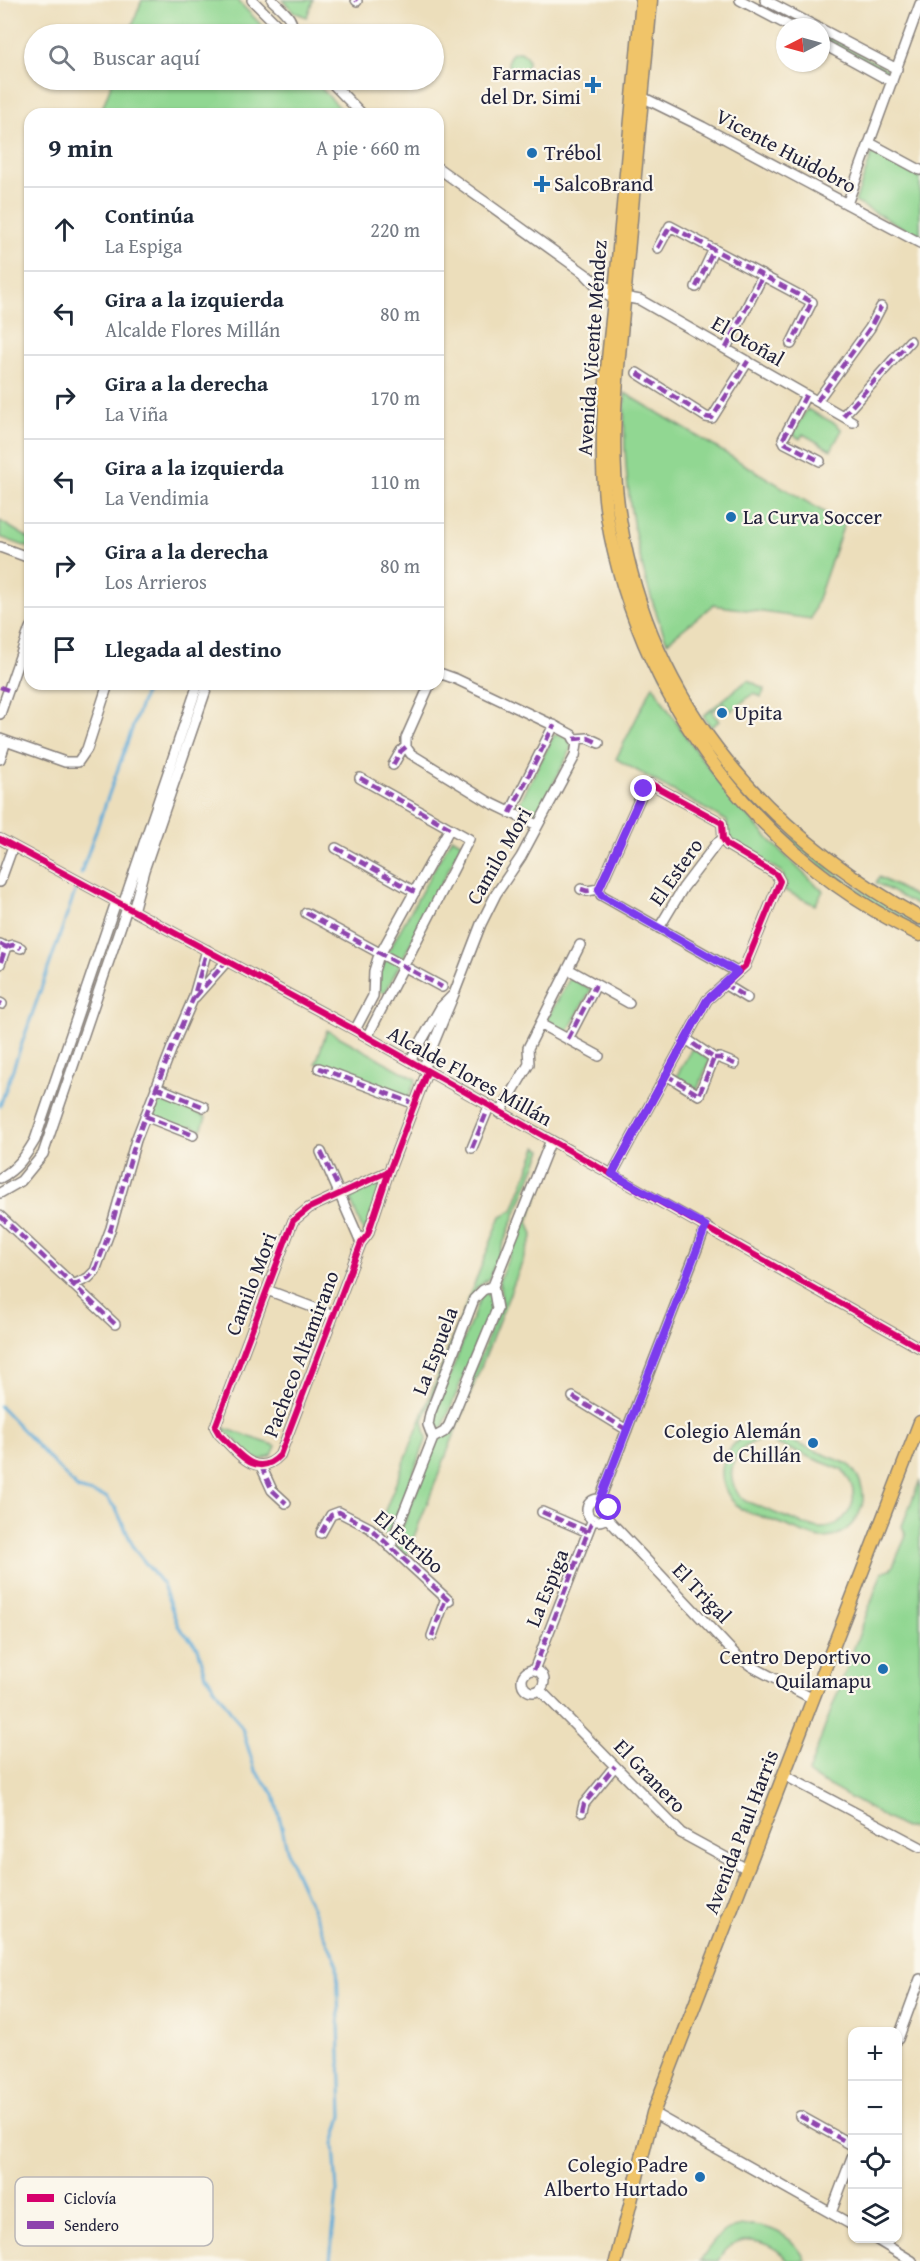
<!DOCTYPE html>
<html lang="es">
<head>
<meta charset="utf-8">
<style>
	body { margin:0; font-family:"Gentium Book Plus",serif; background:#f6f6f7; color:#1f2937 }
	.controls { position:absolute; right:18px; bottom:18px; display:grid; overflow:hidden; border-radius:12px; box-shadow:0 2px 4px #0004 }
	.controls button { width:54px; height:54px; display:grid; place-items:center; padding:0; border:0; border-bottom:2px solid #e0e1e3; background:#fff; color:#1f2937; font:30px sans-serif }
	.compass { position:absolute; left:776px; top:18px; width:54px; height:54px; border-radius:50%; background:#fff; box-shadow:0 2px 4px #0004; rotate:264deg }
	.stop { position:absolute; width:18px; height:18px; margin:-14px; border:4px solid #7c3aed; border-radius:50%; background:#fff }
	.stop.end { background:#7c3aed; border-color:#fff; box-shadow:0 2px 6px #0008 }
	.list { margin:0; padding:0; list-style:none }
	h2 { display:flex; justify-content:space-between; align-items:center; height:78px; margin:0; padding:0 24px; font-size:26px }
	h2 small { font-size:20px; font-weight:400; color:#747a83 }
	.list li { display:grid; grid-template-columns:39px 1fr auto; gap:18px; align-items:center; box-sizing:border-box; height:84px; padding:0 24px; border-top:2px solid #e0e1e3 }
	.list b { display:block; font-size:22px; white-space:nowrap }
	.list p { margin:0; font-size:20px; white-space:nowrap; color:#747a83 }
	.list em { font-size:20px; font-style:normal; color:#747a83 }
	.icon { flex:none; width:33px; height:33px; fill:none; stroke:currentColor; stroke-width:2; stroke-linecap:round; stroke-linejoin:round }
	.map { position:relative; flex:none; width:920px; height:2261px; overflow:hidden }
	.search { position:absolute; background:#fff; box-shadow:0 2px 4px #0004; left:24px; top:24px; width:420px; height:66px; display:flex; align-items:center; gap:15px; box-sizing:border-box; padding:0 21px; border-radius:33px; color:#747a83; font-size:22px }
	.panel { position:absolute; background:#fff; box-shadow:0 2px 4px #0004; left:24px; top:108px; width:420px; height:582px; border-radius:18px }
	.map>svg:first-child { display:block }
</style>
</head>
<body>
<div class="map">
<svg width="920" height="2261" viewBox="0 0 920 2261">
	<rect width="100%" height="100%" fill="#fbf7ec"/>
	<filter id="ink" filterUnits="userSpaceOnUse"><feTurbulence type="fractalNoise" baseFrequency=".0167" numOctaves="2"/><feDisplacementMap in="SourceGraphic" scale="12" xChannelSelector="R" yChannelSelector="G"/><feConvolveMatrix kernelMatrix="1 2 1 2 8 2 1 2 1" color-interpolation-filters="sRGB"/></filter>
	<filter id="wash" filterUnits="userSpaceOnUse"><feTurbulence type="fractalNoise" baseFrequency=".008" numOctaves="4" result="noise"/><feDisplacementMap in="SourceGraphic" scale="24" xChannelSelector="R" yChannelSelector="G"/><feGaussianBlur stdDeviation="1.35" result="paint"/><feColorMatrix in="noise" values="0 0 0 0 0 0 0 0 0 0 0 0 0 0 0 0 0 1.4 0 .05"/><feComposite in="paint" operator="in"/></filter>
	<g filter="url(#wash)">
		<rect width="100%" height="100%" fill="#ecdebb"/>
		<path fill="#91d792" stroke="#5a7c66" stroke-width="1.5" fill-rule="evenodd" d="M142 0H237L270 34H129Z
			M283 0H313L307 17 294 12Z
			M821 33 889 70 887 74 821 38Z
			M508 62a10 10 0 1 1 20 0a10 10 0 1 1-20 0Z
			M113 80H313L343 111 342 114H100Z
			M873 151 920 176V237L855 202Z
			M611 385 628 577 717 757 745 791 785 831 806 849 851 884 920 925V929L871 901 825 869 802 851 741 792 713 759 662 674 619 553 607 477Z
			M625 393 844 524 811 619 713 605 667 642C635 562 621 479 625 393Z
			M807 409 836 424 842 430 831 450 803 434 800 439 792 434Z
			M0 521 30 539V548L0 537Z
			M748 680 765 689 761 697 754 693 731 711 724 703 712 712 719 721 711 727 703 716Z
			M653 685C699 763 755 831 823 891L815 905 784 890 786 884 782 872 732 843 728 835 727 821 616 759Z
			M554 735H562L570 740 571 749 540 810 535 816 521 814 517 810 520 802Z
			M452 837 462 843 385 993 378 990 379 968Z
			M879 877 920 899V907L876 883Z
			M570 978 591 989 567 1033 546 1021Z
			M327 1030 416 1079 408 1098 316 1063Z
			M692 1048 710 1060 697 1090 676 1077Z
			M162 1094 195 1107 197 1113 206 1117 201 1130 192 1126 186 1129 153 1115Z
			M537 1147 542 1150 489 1278 476 1289 423 1421 427 1438 388 1536 377 1531 501 1216 513 1210Z
			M550 1154 554 1156 528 1221 533 1235 406 1557 395 1546 436 1442 451 1429 502 1302 499 1281Z
			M384 1180 364 1234 350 1198Z
			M485 1293 492 1295 493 1302 443 1427 438 1429 433 1426 432 1421 481 1296Z
			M221 1427 276 1446 272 1455 261 1460 254 1458Z
			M758 1431H766L848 1464C859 1475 866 1490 862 1506 857 1524 840 1539 821 1538 812 1537 802 1532 794 1529 777 1522 759 1516 741 1509 709 1484 719 1441 758 1431ZM766 1440 842 1470C851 1480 856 1492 852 1505 847 1518 834 1529 820 1528 805 1527 762 1507 745 1501 719 1479 733 1441 766 1440Z
			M920 1480V1827L904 1828 813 1777 808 1773 882 1572 892 1568 906 1536 902 1526Z
			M751 2225C776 2227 795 2239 806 2261H788C775 2244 746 2232 727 2249 724 2252 721 2257 719 2261H700C715 2238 722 2227 751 2225Z"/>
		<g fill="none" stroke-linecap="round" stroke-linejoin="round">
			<path stroke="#5fabd8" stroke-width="3" d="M81 873 148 684
				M0 1106 76 889
				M0 1406 78 1489 106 1497 116 1509 135 1550 163 1585 178 1626 198 1648 206 1675 242 1728 255 1770 274 1794 289 1858 337 1963 342 2116 334 2144 337 2192 330 2261"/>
		</g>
	</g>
	<g filter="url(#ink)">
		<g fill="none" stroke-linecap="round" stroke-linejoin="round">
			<defs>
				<path id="minor" d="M252 0 286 34
					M272 0C282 10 297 20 291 34
					M356 0 357 1
					M740 0 791 27
					M765 0 817 27
					M821 29 897 69
					M821 43 892 82
					M329 80 362 114
					M638 95 703 127 920 243
					M870 143 920 170
					M438 168 598 283 620 293
					M847 204 920 4
					M658 248 670 226 812 302 791 344
					M586 275 603 293 614 299 624 297 640 300 853 422
					M696 287 714 249
					M726 348 763 275
					M637 373 706 417 712 418 748 361
					M806 395 783 439 785 443 820 461
					M817 401 870 328 881 307
					M843 416 910 341
					M0 547 30 558
					M438 676 442 674 456 679 557 727 572 735 574 739
					M430 684 406 738V747L411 754 489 802 537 825
					M0 714 30 628
					M0 739 65 762H78L87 749 108 684
					M574 739 588 738 599 743
					M0 759 6 741
					M393 765 401 751 406 747
					M360 778 469 839 367 1037
					M510 813 554 725
					M0 839 355 1030 920 1348
					M336 848 415 892
					M0 882 13 846
					M581 889 587 891 599 889
					M599 889 644 789 651 784 722 823 723 839 727 845 776 874 780 881 745 966 707 1000 612 1174
					M599 889 601 895 737 972
					M123 905 198 684
					M133 911 144 870 208 684
					M306 913 442 987
					M659 928 683 888 717 843 723 839
					M0 944 6 947 0 964
					M6 947 13 945 21 948
					M568 969 629 1003
					M724 984 747 998
					M454 994 481 924 496 894 521 857 575 756 577 743 574 739
					M195 997 227 961
					M0 1003 2 1004
					M540 1024 599 1056
					M355 1030 373 996 374 971 378 958 450 828
					M568 1039 596 985
					M714 1058H720L735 1064
					M410 1061 441 1007 454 994 423 1069
					M319 1068 415 1104
					M666 1075 699 1095 714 1058 686 1039
					M156 1087 204 1107
					M500 1113 529 1064 528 1048 580 945
					M145 1116 193 1135
					M472 1148 489 1107
					M321 1152 361 1243
					M389 1171 368 1234 361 1243 280 1455C256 1481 237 1451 219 1434L215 1427 293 1221 309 1208 389 1171 427 1072
					M0 1178C17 1169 25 1157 35 1140L116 902
					M0 1193 21 1181 43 1154 127 908
					M0 1216 115 1324
					M73 1285 88 1278 95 1271 111 1228 136 1140 173 1045 193 999 207 950
					M267 1290 333 1315
					M573 1397 627 1430
					M433 1438 428 1425 430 1414 474 1299 483 1290 493 1286
					M261 1466 272 1490 286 1503
					M600 1499 706 1226
					M587 1510a11 11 0 1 1 22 0a11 11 0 1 1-22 0Z
					M542 1512 588 1532
					M606 1517 735 1654 751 1666 813 1699
					M321 1533 331 1515 339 1512 370 1528 449 1601
					M390 1547 433 1438 444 1432 449 1425 497 1309 493 1286 551 1140
					M432 1636 446 1598
					M534 1670 593 1519
					M522 1681a11 11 0 1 1 22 0a11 11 0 1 1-22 0Z
					M540 1690 681 1833 747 1869
					M784 1775 920 1847
					M582 1812 584 1804 615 1766
					M898 2039 920 1979
					M653 2113 852 2225
					M800 2116 852 2145
					M831 2213 852 2157
					M874 2238 912 2261"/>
				<path id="major" d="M642 0C633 94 625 188 616 281 609 354 598 426 605 499 610 549 625 597 644 643 698 770 795 875 920 935
					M651 0C642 101 632 201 624 302 618 369 609 437 618 505 643 694 757 828 920 918
					M616 2261 653 2113 920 1422"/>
			</defs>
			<use href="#minor" stroke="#87807b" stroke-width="12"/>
			<use href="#major" stroke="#87807b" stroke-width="15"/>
			<use href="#minor" stroke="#fff" stroke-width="9"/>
			<use href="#major" stroke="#f0c469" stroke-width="12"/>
			<path stroke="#8e44ad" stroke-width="4.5" stroke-dasharray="9 4.5" stroke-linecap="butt" d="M356 0 357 1
				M658 248 670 226 812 302 791 344
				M696 287 714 249
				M726 348 763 275
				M637 373 706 417 712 418 748 361
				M806 395 783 439 785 443 820 461
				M817 401 870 328 881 307
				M843 416 910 341
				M0 687 8 690
				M574 739 588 738 599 743
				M393 765 401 751 406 747
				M360 778 450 828
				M510 813 554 725
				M336 848 415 892
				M581 889 587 891 599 889
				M306 913 442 987
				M0 944 6 947 0 964
				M6 947 13 945 21 948
				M724 984 747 998
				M195 997 227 961
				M0 1003 2 1004
				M568 1039 596 985
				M714 1058H720L735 1064
				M319 1068 415 1104
				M666 1075 699 1095 714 1058 686 1039
				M156 1087 204 1107
				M145 1116 193 1135
				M472 1148 489 1107
				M321 1152 341 1193
				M0 1216 115 1324
				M73 1285 88 1278 95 1271 111 1228 136 1140 173 1045 193 999 207 950
				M573 1397 627 1430
				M261 1466 272 1490 286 1503
				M600 1499 688 1274
				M542 1512 588 1532
				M321 1533 331 1515 339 1512 370 1528 449 1601
				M432 1636 446 1598
				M534 1670 593 1519
				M582 1812 584 1804 615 1766
				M800 2116 852 2145"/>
			<defs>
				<path id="cycleway" d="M0 839 355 1030 920 1348
					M599 889 644 789 651 784 722 823 723 839 727 845 776 874 780 881 745 966 707 1000 612 1174
					M389 1171 368 1234 361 1243 280 1455C256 1481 237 1451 219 1434L215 1427 293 1221 309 1208 389 1171 427 1072"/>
			</defs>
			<use href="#cycleway" stroke="#fbf7ec" stroke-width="10"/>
			<use href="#cycleway" stroke="#d6006c" stroke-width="6"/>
		</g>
	</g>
	<g fill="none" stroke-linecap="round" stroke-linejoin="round" filter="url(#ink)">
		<path stroke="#7c3aed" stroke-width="8" d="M609 1508 606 1502 600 1499 706 1226 612 1174 707 1000 737 972 601 895 599 889 644 789"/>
	</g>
	<g fill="#1f6fb2" stroke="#fbf7ec" stroke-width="2">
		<path d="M590 76h6v6h6v6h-6v6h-6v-6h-6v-6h6z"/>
		<circle cx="532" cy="153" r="6"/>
		<path d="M539 175h6v6h6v6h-6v6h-6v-6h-6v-6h6z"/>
		<circle cx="731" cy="517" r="6"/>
		<circle cx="722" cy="713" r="6"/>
		<circle cx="813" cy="1443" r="6"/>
		<circle cx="883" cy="1669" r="6"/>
		<circle cx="700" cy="2177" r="6"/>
	</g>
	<g text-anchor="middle" stroke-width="4.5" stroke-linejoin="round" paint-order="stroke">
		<g font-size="21" fill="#22223b" stroke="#fbf7ec" text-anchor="end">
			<text x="581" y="80">Farmacias<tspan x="581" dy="24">del Dr. Simi</tspan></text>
			<text x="544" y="160" text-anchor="start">Trébol</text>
			<text x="554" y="191" text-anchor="start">SalcoBrand</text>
			<text x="743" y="524" text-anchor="start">La Curva Soccer</text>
			<text x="734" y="720" text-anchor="start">Upita</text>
			<text x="801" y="1438">Colegio Alemán<tspan x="801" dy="24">de Chillán</tspan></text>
			<text x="871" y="1664">Centro Deportivo<tspan x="871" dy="24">Quilamapu</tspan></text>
			<text x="688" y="2172">Colegio Padre<tspan x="688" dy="24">Alberto Hurtado</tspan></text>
		</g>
		<g font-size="21" fill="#22223b" stroke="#fbf7ec">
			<text transform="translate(786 151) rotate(28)" y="7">Vicente Huidobro</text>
			<text transform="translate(748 341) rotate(30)" y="7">El Otoñal</text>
			<text transform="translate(592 348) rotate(-86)" y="7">Avenida Vicente Méndez</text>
			<text transform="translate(499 856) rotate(-60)" y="7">Camilo Mori</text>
			<text transform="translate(676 872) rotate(-55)" y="7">El Estero</text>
			<text transform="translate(470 1076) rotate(29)" y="7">Alcalde Flores Millán</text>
			<text transform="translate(251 1284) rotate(-69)" y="7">Camilo Mori</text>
			<text transform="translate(435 1351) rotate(-69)" y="7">La Espuela</text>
			<text transform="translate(301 1354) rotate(-69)" y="7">Pacheco Altamirano</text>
			<text transform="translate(409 1542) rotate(41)" y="7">El Estribo</text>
			<text transform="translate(547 1588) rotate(-68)" y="7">La Espiga</text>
			<text transform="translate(702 1593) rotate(46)" y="7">El Trigal</text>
			<text transform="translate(650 1776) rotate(46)" y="7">El Granero</text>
			<text transform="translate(741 1832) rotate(-69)" y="7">Avenida Paul Harris</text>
		</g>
	</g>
	<rect x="15" y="2177" width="198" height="69" rx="9" fill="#fbf7ec" stroke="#bab7b7" stroke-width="1.5"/>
	<rect x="27" y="2194" width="27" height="8" fill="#d6006c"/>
	<rect x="27" y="2221" width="27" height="8" fill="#8e44ad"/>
	<g font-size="16" fill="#22223b">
		<text x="64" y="2204">Ciclovía</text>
		<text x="64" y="2231">Sendero</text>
	</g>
</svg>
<div class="controls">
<button>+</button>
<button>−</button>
<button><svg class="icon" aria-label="locate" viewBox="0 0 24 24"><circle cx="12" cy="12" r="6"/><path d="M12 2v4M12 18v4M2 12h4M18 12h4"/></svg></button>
<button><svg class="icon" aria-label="layers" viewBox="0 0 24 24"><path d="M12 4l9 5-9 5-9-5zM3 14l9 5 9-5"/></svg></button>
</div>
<svg class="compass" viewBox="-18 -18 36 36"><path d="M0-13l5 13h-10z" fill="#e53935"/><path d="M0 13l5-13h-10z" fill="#747a83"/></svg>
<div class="stop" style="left:609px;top:1508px"></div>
<div class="stop end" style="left:644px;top:789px"></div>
<div class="search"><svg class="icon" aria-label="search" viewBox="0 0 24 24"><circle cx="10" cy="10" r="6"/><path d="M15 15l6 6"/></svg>Buscar aquí</div>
<section class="panel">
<h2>9 min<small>A pie · 660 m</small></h2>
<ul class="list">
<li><svg class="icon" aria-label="ahead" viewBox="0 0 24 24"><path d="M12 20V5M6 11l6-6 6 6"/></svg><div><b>Continúa</b><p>La Espiga</p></div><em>220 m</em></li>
<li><svg class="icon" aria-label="left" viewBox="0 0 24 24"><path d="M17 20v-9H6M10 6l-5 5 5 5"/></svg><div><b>Gira a la izquierda</b><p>Alcalde Flores Millán</p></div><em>80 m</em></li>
<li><svg class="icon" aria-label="right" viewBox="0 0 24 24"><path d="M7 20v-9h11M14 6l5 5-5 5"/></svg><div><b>Gira a la derecha</b><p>La Viña</p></div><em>170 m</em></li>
<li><svg class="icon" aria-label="left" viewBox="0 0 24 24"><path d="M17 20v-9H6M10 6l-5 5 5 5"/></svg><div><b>Gira a la izquierda</b><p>La Vendimia</p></div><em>110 m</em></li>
<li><svg class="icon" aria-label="right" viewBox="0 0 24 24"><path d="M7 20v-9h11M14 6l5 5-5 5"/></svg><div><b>Gira a la derecha</b><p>Los Arrieros</p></div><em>80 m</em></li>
<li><svg class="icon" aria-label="arrive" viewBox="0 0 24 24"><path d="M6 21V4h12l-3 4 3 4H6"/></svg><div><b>Llegada al destino</b></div></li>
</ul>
</section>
</div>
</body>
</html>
